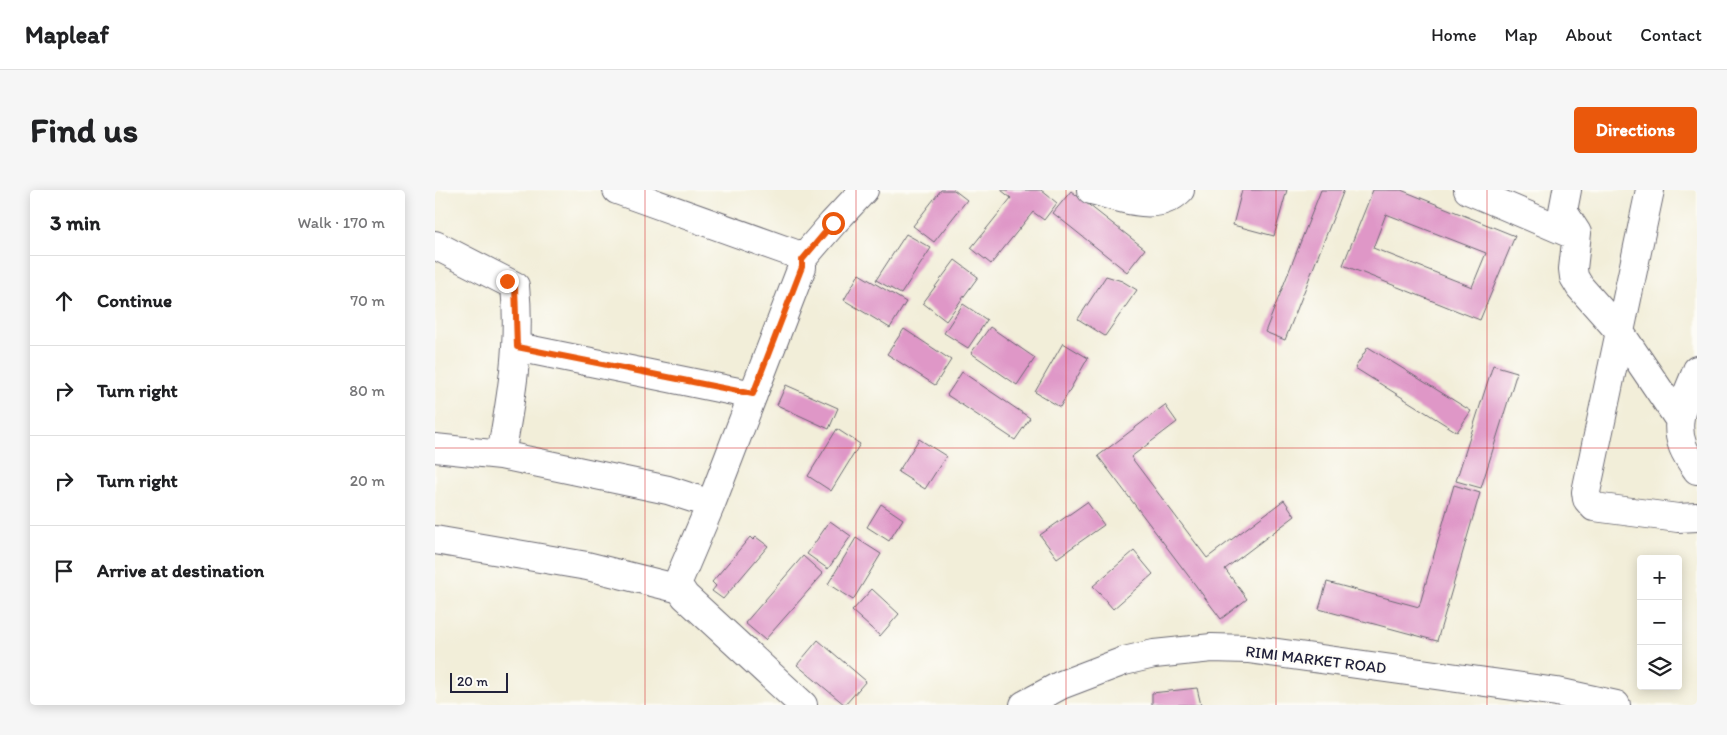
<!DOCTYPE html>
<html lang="en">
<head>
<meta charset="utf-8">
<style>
	body { margin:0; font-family:Itim,sans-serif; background:#f6f6f6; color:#202124 }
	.controls { position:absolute; right:15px; bottom:15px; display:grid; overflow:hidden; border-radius:5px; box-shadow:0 2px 12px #0003 }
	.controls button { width:45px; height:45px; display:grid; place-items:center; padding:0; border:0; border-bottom:1px solid #e0e0e0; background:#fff; color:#202124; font:25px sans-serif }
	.scale { position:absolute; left:15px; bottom:12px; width:58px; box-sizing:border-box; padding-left:5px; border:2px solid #22223b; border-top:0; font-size:14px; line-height:18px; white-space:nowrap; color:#22223b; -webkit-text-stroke:4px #fdfcf7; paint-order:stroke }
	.stop { position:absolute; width:15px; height:15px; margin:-11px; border:4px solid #ea580c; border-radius:50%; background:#fff }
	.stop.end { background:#ea580c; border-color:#fff; box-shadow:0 1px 5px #0008 }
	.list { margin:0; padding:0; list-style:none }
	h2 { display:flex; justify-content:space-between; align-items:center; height:65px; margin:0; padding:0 20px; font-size:21px }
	h2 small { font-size:16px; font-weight:400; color:#757577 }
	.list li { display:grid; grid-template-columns:32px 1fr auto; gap:15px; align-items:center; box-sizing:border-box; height:90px; padding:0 20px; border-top:1px solid #e0e0e0 }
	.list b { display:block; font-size:19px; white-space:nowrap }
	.list em { font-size:16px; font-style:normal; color:#757577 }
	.icon { flex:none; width:28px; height:28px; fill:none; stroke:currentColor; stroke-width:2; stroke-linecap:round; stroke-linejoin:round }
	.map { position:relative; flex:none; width:1262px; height:515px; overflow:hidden; border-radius:5px }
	header { display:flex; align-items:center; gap:30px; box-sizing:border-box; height:70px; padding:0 25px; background:#fff; border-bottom:1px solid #e0e0e0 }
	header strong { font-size:24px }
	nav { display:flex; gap:28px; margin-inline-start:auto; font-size:18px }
	.intro { display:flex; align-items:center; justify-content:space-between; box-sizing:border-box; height:120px; padding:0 30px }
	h1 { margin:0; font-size:35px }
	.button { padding:12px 22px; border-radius:5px; background:#ea580c; color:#fff; font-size:18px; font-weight:700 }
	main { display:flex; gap:30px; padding:0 30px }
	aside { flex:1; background:#fff; border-radius:5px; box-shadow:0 2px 12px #0003 }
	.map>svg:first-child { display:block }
</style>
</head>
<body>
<header>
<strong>Mapleaf</strong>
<nav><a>Home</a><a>Map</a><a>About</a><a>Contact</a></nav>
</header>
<div class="intro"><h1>Find us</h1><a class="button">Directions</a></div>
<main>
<aside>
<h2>3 min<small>Walk · 170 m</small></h2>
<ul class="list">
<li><svg class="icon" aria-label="ahead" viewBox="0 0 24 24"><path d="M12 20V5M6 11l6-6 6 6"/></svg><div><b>Continue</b></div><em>70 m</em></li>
<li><svg class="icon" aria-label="right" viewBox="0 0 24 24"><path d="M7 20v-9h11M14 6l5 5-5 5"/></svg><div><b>Turn right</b></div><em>80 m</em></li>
<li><svg class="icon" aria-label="right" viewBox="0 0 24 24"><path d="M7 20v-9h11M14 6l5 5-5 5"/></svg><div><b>Turn right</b></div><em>20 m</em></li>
<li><svg class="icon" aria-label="arrive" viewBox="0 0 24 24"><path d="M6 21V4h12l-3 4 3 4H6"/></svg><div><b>Arrive at destination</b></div></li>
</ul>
</aside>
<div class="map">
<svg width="1262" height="515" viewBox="0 0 1262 515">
	<rect width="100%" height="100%" fill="#fdfcf7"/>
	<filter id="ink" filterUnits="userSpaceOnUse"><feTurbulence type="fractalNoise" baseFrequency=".02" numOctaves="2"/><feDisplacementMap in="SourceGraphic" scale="10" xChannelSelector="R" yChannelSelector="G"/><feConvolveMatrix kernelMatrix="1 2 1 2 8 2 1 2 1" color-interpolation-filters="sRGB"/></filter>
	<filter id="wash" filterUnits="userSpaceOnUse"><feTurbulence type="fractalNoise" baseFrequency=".0096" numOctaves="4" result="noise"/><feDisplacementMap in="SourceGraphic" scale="20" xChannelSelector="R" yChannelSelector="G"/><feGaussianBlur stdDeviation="1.12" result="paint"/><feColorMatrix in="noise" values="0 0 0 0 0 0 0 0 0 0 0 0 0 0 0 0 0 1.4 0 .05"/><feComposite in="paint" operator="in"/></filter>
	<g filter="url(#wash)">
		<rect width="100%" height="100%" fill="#f2eed9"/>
		<g id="blocks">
			<path fill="#df97c7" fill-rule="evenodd" d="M506 0H519L532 10 499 52 478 36Z
				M566 0H606L622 13 609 30 598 22 556 74 536 58 576 8Z
				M807 0H852L839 46 798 35Z
				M886 0H909L850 150 830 142Z
				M938 0H966L1080 46 1045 130 908 75ZM951 24 1051 63 1037 97 938 58Z
				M636 1 710 59 692 82 618 23Z
				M471 44 496 58 466 104 441 90Z
				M520 70 543 87 511 131 488 113Z
				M424 84 471 112 455 138 409 110Z
				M671 86 687 91 702 100 670 146 643 129Z
				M528 114 552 130 533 158 509 143Z
				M555 137 600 168 582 195 536 163Z
				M469 139 516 170 500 195 452 164Z
				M628 153 653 168 625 217 600 202Z
				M933 157 1036 221 1022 242 920 178Z
				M1058 175 1082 182 1046 298 1021 291Z
				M527 182 595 228 580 250 512 205Z
				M351 195 403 218 394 239 342 215Z
				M730 215 742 232 696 267 772 368 849 310 860 326 790 379 812 409 786 429 663 266Z
				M402 239 425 254 396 301 373 286Z
				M484 249 511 266 490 299 463 282Z
				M1019 295 1045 303 1002 451 884 419 892 392 984 417Z
				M652 312 669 335 622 368 605 345Z
				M446 314 468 329 454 351 432 337Z
				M395 331 416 346 393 379 372 364Z
				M315 347 318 350 321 347 333 356 288 409 277 401 281 396 277 392Z
				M421 348 446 364 418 410 393 394Z
				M699 361 718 384 678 419 658 396Z
				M368 366 388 384 330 450 310 433Z
				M437 399 464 424 445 446 417 421Z
				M383 450 431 491 410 515 362 475Z
				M762 498 766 515H717V503Z"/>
		</g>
	</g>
	<g filter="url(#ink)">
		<use href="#blocks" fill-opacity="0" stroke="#6b6972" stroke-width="1"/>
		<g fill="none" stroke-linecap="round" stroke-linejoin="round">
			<defs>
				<path id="minor" d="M182 0 358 63 367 69
					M656 0C685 7 721 24 745 0
					M1033 0 1141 46
					M1132 0 1128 21 1142 43 1138 79 1139 87 1145 97 1184 141 1243 228
					M1215 0 1151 302 1152 309 1159 317 1243 328 1262 327
					M0 55 80 96C86 153 76 209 66 265
					M82 157 318 205
					M1262 180C1252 207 1237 228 1248 257 1251 265 1257 273 1262 280
					M0 258 66 265 233 300 276 314
					M0 350 152 376 245 399
					M368 515 250 406 242 394 276 314 367 77V69L398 33 429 0
					M589 515 626 495 689 471 719 464 777 458 813 459 972 481 1122 502 1181 515"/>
			</defs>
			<use href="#minor" stroke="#6b6972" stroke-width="30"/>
			<use href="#minor" stroke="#fff" stroke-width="28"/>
		</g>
	</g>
	<g fill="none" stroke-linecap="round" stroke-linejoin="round" filter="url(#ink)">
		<path stroke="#ea580c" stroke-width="6" d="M72 91 80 96 82 157 318 204 367 77V70L398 33"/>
	</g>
	<path fill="none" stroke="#d62828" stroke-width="1" stroke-opacity="0.55" d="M210 0V515M421 0V515M631 0V515M841 0V515M1052 0V515M0 258H1262"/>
	<g text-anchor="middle" stroke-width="4" stroke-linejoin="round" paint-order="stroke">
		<g font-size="16" fill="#22223b" stroke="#fdfcf7">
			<text transform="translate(881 469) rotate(7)" y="6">RIMI MARKET ROAD</text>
		</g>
	</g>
</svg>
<div class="controls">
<button>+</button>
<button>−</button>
<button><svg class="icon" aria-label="layers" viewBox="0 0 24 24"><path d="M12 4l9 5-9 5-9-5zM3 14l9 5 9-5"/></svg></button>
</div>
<div class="scale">20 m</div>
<div class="stop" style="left:398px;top:33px"></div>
<div class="stop end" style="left:72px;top:91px"></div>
</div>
</main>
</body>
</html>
